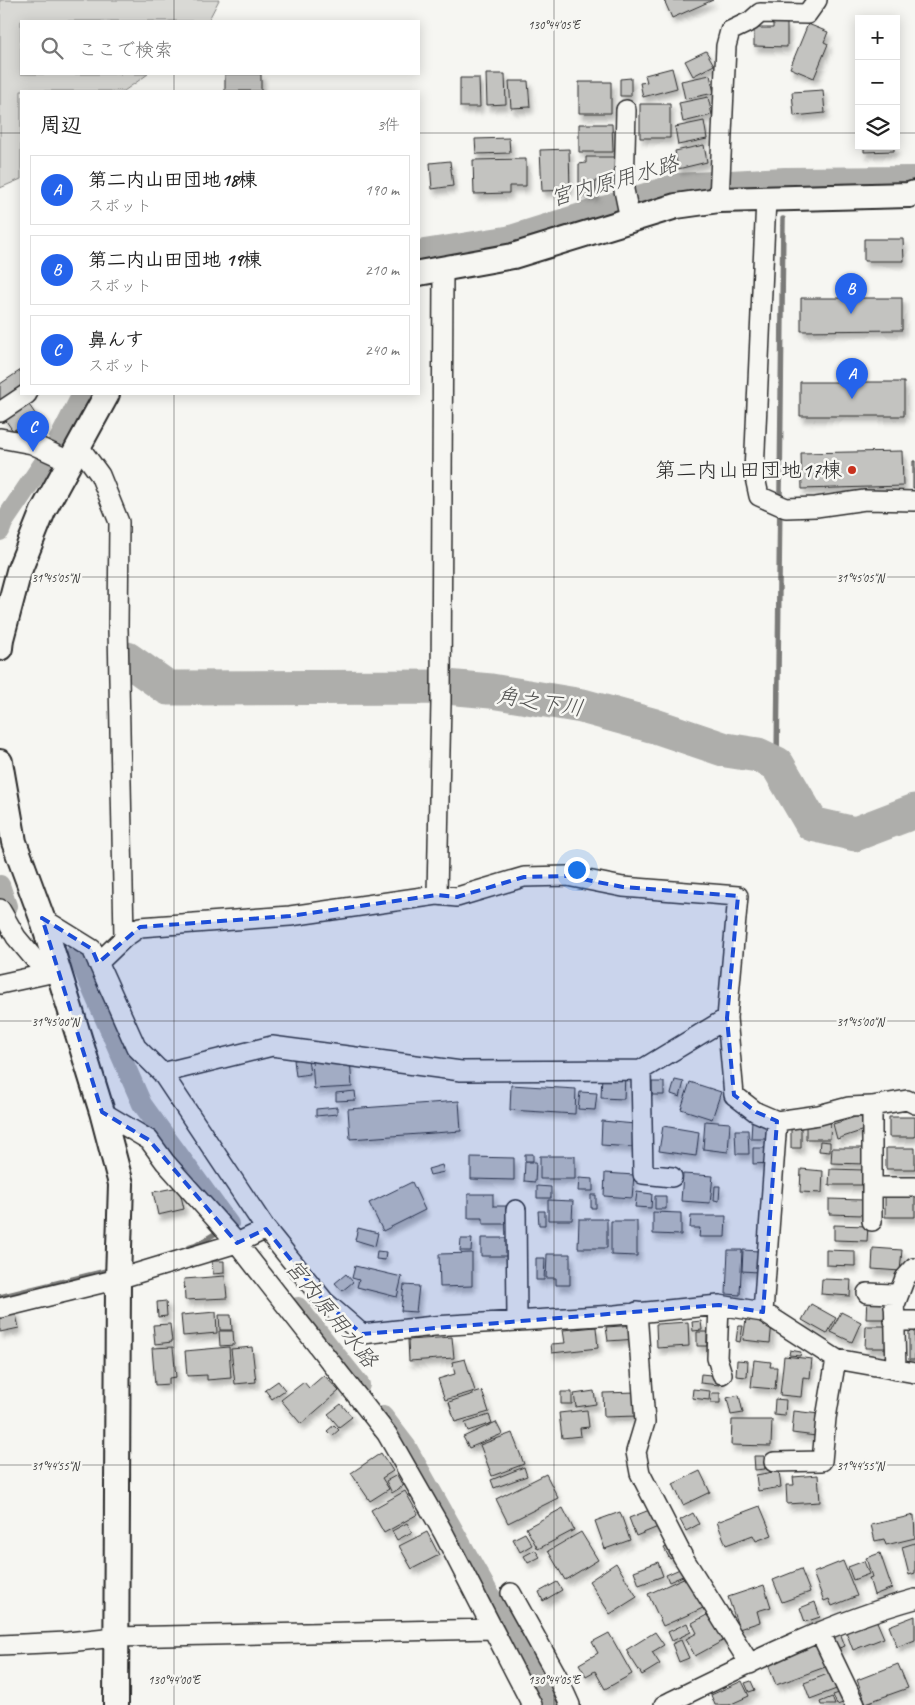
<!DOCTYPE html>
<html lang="ja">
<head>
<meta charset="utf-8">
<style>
	body { margin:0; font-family:Caveat,"Klee One",sans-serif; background:#f6f6f6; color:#222 }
	.controls { position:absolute; right:15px; top:15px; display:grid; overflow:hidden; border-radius:0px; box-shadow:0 2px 12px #0003 }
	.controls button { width:45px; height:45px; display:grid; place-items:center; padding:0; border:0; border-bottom:1px solid #e0e0e0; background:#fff; color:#222; font:25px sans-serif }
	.you { position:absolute; left:576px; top:869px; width:18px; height:18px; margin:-12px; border:4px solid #fff; border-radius:50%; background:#1a73e8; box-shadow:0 0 0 8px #1a73e833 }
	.badge { display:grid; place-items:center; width:32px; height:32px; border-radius:50%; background:#2563eb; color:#fff; font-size:16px; font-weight:700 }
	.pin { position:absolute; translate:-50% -41px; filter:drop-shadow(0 1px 2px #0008) }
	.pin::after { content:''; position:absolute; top:26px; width:18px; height:15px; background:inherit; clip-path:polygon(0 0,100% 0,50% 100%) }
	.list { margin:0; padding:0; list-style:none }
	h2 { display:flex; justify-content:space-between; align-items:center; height:65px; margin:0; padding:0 20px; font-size:21px }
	h2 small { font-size:16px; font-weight:400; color:#767676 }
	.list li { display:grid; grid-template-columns:32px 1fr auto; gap:15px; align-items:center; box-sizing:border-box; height:70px; margin:0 10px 10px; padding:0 10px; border:1px solid #e0e0e0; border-radius:0px }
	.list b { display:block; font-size:19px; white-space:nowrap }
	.list p { margin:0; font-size:16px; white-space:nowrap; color:#767676 }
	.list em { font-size:16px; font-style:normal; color:#767676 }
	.icon { flex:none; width:28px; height:28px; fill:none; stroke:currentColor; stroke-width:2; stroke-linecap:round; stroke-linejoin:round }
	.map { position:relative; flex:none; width:915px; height:1705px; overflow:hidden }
	.search { position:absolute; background:#fff; box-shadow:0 2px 12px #0003; left:20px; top:20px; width:400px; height:55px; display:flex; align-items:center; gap:12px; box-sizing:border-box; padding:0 18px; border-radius:0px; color:#767676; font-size:19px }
	.panel { position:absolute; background:#fff; box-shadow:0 2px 12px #0003; left:20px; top:90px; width:400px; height:305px; border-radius:0px }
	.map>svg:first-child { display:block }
</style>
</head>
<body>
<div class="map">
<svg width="915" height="1705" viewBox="0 0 915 1705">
	<defs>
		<filter id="shadow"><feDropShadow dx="3" dy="5.5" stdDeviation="2.5" flood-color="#0004"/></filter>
	</defs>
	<rect width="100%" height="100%" fill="#f6f6f2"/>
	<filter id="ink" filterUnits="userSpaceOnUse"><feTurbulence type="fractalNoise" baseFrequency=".02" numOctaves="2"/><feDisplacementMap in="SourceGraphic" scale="10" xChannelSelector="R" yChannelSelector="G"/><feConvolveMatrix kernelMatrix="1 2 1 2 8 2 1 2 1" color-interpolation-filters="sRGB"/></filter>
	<g filter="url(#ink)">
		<path fill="#d9d9d5" stroke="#828280" d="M0 0H219L208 21H21V74H148L124 91H21V179L0 188Z"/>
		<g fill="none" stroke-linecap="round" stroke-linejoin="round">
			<path stroke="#7a7a78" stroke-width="5.5" d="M784 183 785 177
				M777 764 783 219
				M188 1248 195 1246 221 1230
				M0 1297 106 1271"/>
			<path stroke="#aeaeab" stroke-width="20" d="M419 250 507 236 677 183 785 177 915 176
				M0 531 3 523 57 443 82 394
				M0 885 7 906
				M76 953 142 1104 229 1224
				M298 1307 360 1385
				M383 1416 406 1446 552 1705"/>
			<path stroke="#aeaeab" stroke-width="35" d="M127 659 168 688 446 687 491 691 582 706 655 726 726 750 758 755 777 764 812 824 855 834 915 811"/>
		</g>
		<path fill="#c3c3c0" stroke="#2b2b2b" filter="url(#shadow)" d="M664 0H713L672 18Z
			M773 23H787V47L754 46V28H773Z
			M808 24 828 32 824 42 828 44 814 78 790 68Z
			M706 51 714 65 693 76 685 61Z
			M672 68 677 88 643 97 640 83 647 82 645 75Z
			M225 74H261V91H225Z
			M486 74H505L506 104 487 105Z
			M710 75 714 93 685 99 681 81Z
			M460 78H479L480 107H460Z
			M631 78V96H620V79Z
			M509 81H528L530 107 511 108Z
			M579 82H611V113H579Z
			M823 90 825 113 794 116 792 92Z
			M708 97 712 115 683 122 679 103Z
			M640 104H670V138H640Z
			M704 121 707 139 678 145 675 127Z
			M579 124H612L613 152H579Z
			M509 138 510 153 476 154 475 139Z
			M704 145 707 162 678 169 675 151Z
			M864 146H894V151L864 152Z
			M569 149 570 190 542 191 540 150Z
			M586 157H615V181H595L596 195H579V164L586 163Z
			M526 159V186H509V193L474 194 473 160Z
			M450 161 453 186 432 189 430 163Z
			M864 239H903L904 261H864Z
			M801 298H902V330L801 331Z
			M21 370V389L0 403V384Z
			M800 382H904V416H800Z
			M25 399 36 415 13 431 2 415Z
			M902 451 903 486 802 489 801 453Z
			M913 461H915V488H913Z
			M308 1058 310 1074 296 1076 294 1060Z
			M350 1059 352 1087 314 1089 312 1061Z
			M602 1073 625 1074 624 1099 601 1098Z
			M675 1080 684 1082 680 1097 671 1094Z
			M652 1082H664V1095H652Z
			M690 1082 721 1092 712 1119 681 1109Z
			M511 1085 576 1089 575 1114 510 1110Z
			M355 1091 356 1100 336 1101V1093Z
			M580 1092 597 1093 595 1110 578 1109Z
			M459 1101 461 1131 350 1139 348 1109Z
			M337 1107V1114L316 1116V1109Z
			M865 1114 870 1128 837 1139 833 1124Z
			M889 1117H915V1137H889Z
			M752 1119H769V1139H751Z
			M806 1119 831 1120 830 1139H806Z
			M602 1121 635 1124 634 1147 601 1145Z
			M705 1121 730 1123 728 1152 703 1149Z
			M791 1124H801V1148H791Z
			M663 1126 699 1132 696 1156 659 1151Z
			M735 1130H748L749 1154H736Z
			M820 1141 830 1142V1152L819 1151Z
			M753 1148H770V1163L753 1164Z
			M832 1148H866L865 1164 831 1163Z
			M886 1148H915V1169H886Z
			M525 1154H533V1161H525Z
			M540 1156H575V1179H540Z
			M471 1157 514 1158V1180L471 1179Z
			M525 1162H536L535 1182 524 1181Z
			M442 1165 444 1172 430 1175 428 1169Z
			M801 1169 823 1171 822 1193 800 1192Z
			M830 1169 864 1170 863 1185H829Z
			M605 1173 634 1175 632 1198 604 1196Z
			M683 1174 713 1176 710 1203 681 1201Z
			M579 1178 593 1179V1191H578Z
			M412 1182 425 1210 383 1231 369 1203Z
			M537 1186 551 1187V1198H537Z
			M715 1186H720L719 1201 714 1200Z
			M179 1187 184 1209 158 1215 153 1192Z
			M885 1190H915V1217H885Z
			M637 1192 652 1194 651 1208 635 1207Z
			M468 1194H493V1206H513V1224H483V1218H468Z
			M591 1195H596V1208H591Z
			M655 1196H666V1209H655Z
			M829 1199 863 1200V1215L829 1214Z
			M548 1200 573 1201 572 1220H548Z
			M538 1211H545V1225H539Z
			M653 1212 681 1213V1235L653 1234Z
			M691 1216H726L725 1237H699L700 1228H690Z
			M579 1219H607V1248H578Z
			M611 1221H637V1256L611 1255Z
			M834 1225 868 1226 867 1241 834 1240Z
			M358 1228 378 1233 375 1246 355 1240Z
			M481 1238H511V1256H481Z
			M461 1239H472L471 1251H460Z
			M873 1248 902 1250 900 1271 872 1269Z
			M728 1250H742L740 1295 726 1294Z
			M743 1250 759 1251 758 1272 742 1271Z
			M826 1250 855 1251V1266L826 1265Z
			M377 1251 386 1252 385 1260 376 1259Z
			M472 1253V1286L440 1287 439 1254Z
			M547 1254H570V1285H556V1278H546Z
			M536 1258H545L544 1280H536Z
			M212 1261H224V1273L213 1274Z
			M355 1266 402 1277 397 1297 357 1287 359 1280 352 1278Z
			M346 1274 353 1282 342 1291 335 1283Z
			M225 1276 227 1298 185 1300 184 1279Z
			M822 1279 851 1280 850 1296 821 1294Z
			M404 1285 419 1286 416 1312 401 1311Z
			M867 1297H889V1319H866Z
			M166 1301 167 1316 158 1317 157 1302Z
			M811 1304 836 1318 827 1334 802 1320Z
			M15 1310 19 1328 0 1332V1313Z
			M216 1312 217 1333 183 1336 181 1315Z
			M841 1312 861 1322 852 1342 831 1332Z
			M219 1315H231L232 1330H220Z
			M746 1319 772 1322 770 1343 743 1340Z
			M701 1321 702 1330 693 1331 692 1322Z
			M688 1322 689 1346 657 1348 656 1324Z
			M170 1324 172 1342 155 1344 153 1325Z
			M636 1325 637 1339 608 1341 606 1327Z
			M738 1326H743L740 1342 736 1341Z
			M866 1326H888V1348H865Z
			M596 1327 598 1348 552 1353 551 1344 565 1343 563 1330Z
			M909 1330H915V1360H909Z
			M219 1331H233L234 1345 220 1346Z
			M697 1332H707V1346H697Z
			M452 1337 454 1358 409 1361 408 1340Z
			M173 1347 176 1377 169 1378V1384L155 1385 152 1348Z
			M229 1347 231 1378 207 1380V1375L187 1376 185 1351Z
			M252 1347 256 1382 235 1384 231 1349Z
			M790 1350 801 1352 800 1356 789 1355Z
			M784 1356 812 1359 810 1378 803 1377 801 1397 780 1395Z
			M465 1359 475 1391 445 1400 438 1379 455 1374 452 1362Z
			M737 1360 748 1361 747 1377 736 1376Z
			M754 1360 771 1362 770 1367H777L775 1389 751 1387Z
			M701 1374 721 1376 720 1385 700 1383Z
			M324 1375 339 1391 301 1424 281 1400 304 1382 309 1388Z
			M278 1381 285 1390 272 1399 265 1390Z
			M693 1389 710 1391 709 1400 692 1398Z
			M482 1391 489 1412 455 1422 449 1402Z
			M594 1391 596 1404 576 1407 574 1394Z
			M561 1392H572V1404H561Z
			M636 1392 637 1416 604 1417 603 1393Z
			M712 1393H720V1403H711Z
			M739 1395 743 1413 731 1415 727 1398Z
			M775 1399 786 1400 785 1416 774 1415Z
			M341 1404 352 1417 339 1427 328 1414Z
			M587 1410 589 1427 580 1428 581 1436 562 1438 559 1413Z
			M794 1411 819 1414 816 1436 792 1433Z
			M489 1415 492 1423 468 1431 465 1423Z
			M732 1420H772L771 1446 731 1445Z
			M496 1422 502 1434 469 1448 463 1437Z
			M334 1425 339 1430 332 1436 327 1431Z
			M512 1433 524 1464 492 1476 480 1445Z
			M381 1453 393 1471 382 1478 389 1489 370 1501 351 1473Z
			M754 1456H764L765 1469 755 1470Z
			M524 1467 527 1476 494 1488 491 1480Z
			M700 1471 710 1492 683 1505 673 1484Z
			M779 1471 781 1487 758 1491 756 1475Z
			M546 1474 558 1498 508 1523 496 1499Z
			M397 1475 403 1486 392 1493 386 1481Z
			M818 1475 820 1502 787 1504 786 1485H794L793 1477Z
			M405 1491 418 1514 384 1533 371 1510Z
			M760 1506 772 1535 756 1541 753 1535 726 1545 717 1522Z
			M563 1508 574 1530 538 1549 526 1528Z
			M652 1509 658 1527 636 1536 629 1518Z
			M620 1512 630 1540 605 1549 595 1521Z
			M693 1513 699 1524 686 1531 680 1520Z
			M914 1515 915 1538 886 1545 884 1539 875 1541 871 1525Z
			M407 1523 412 1532 397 1540 392 1531Z
			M427 1532 439 1555 412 1569 399 1546Z
			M581 1532 598 1560 565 1580 548 1551Z
			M525 1533 532 1545 520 1552 513 1539Z
			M915 1543V1573L909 1575 902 1547Z
			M672 1544 678 1555 670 1559 664 1548Z
			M535 1550 540 1557 528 1563 524 1556Z
			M880 1553 892 1588 874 1595 869 1578 872 1577 866 1558Z
			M843 1561 857 1596 832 1606 829 1599 824 1601 813 1573Z
			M864 1561 869 1574 853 1580 848 1567Z
			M658 1562 663 1576 639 1585 634 1571Z
			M616 1563 637 1597 610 1614 589 1581Z
			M682 1568 685 1575 669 1582 666 1575Z
			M801 1569 810 1592 782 1602 773 1580Z
			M688 1576 703 1608 663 1626 648 1594Z
			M557 1582 562 1590 543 1601 539 1592Z
			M764 1585 771 1607 757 1611 760 1622 739 1629 728 1597Z
			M815 1602 820 1617 805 1622 800 1608Z
			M714 1611 728 1638 695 1656 686 1639 697 1633 692 1623Z
			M915 1616V1640L897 1647 889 1626Z
			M875 1617 884 1638 853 1650 845 1629Z
			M687 1623 691 1632 672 1641 668 1632Z
			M839 1630 845 1646 836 1649 830 1634Z
			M655 1632 664 1645 652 1652 660 1664 642 1675 626 1650Z
			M609 1633 632 1674 605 1689 595 1671 586 1676 579 1664 598 1653 592 1642Z
			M681 1640 689 1658 679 1662 672 1644Z
			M818 1640 828 1666 776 1685 766 1659Z
			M898 1664 908 1688 866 1703 857 1680Z
			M833 1672 839 1688 810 1699 804 1683Z
			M742 1681 749 1696 729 1705H715L711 1695Z
			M751 1681 755 1690 749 1692 745 1683Z
			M842 1692 846 1702 837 1705 833 1695Z
			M832 1697 835 1705H821L820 1702Z"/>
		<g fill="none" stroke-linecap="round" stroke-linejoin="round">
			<defs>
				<path id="minor" d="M626 110 624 190 630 219
					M766 199 754 473 759 496 786 508 816 507 865 500 915 501
					M719 200 726 46 730 31 751 21 760 13 807 14 817 0
					M0 412 27 394
					M0 438 32 444 69 461
					M78 445 100 475 119 522 118 627 124 938 98 963
					M437 895 441 702 443 270
					M0 909 16 937 46 973
					M42 918 92 949 136 1047 162 1073 272 1046 461 1071 641 1070 643 1174 672 1177
					M124 938 140 927 290 916 437 895 457 897 524 877 567 876 623 887 738 896 727 1018 734 1095 756 1112 777 1121 819 1115 849 1107 872 1106 907 1100 915 1104
					M0 984 55 972
					M641 1070 727 1018
					M162 1073 266 1229
					M872 1106V1221
					M102 1112 149 1140 165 1162 237 1243 387 1434 443 1532 532 1705
					M873 1187H915
					M516 1210 517 1320
					M867 1293 894 1294 896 1370
					M719 1305 717 1358 722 1374
					M894 1307 905 1278 914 1268
					M0 1308 118 1279 237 1243 266 1229 324 1301 362 1334 434 1326 615 1315 719 1305 763 1312 836 1359 915 1373
					M637 1312 645 1422 636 1452 640 1473 683 1557 750 1664
					M763 1312 777 1121
					M894 1321H915
					M774 1462 822 1461 826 1418 836 1359
					M511 1593 556 1674 570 1705
					M820 1632 855 1705
					M0 1645 68 1642 115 1637 493 1629
					M664 1705C745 1665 828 1623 915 1599"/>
				<path id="tertiary" d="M419 273 513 256 676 206 719 200 909 195 915 193
					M0 648 1 639 19 571 43 511 107 394
					M0 762 14 842 42 918 102 1112 121 1184 118 1279 116 1705"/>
			</defs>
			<use href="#minor" stroke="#2b2b2b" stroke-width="22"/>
			<use href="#tertiary" stroke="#2b2b2b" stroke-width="28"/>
			<use href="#minor" stroke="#f6f6f2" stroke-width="19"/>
			<use href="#tertiary" stroke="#f6f6f2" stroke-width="24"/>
		</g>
	</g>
	<path fill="#1d4ed8" fill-opacity="0.2" stroke="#1d4ed8" stroke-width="4" stroke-dasharray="10 6" stroke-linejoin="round" d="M567 876 623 887 738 896 727 1018 734 1095 756 1112 777 1121 763 1312 719 1305 362 1334 324 1301 266 1229 237 1243 149 1140 102 1112 42 918 92 949 98 963 140 927 290 916 437 895 457 897 524 877Z"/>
	<path fill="none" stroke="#2b2b2b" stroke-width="1" stroke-opacity="0.45" d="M174 0V21M554 0V1705M174 74V91M0 133H21M419 133H859M896 133H915M174 394V1705M0 577H915M0 1021H915M0 1465H915"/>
	<circle fill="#c8321e" stroke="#f6f6f2" stroke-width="2" cx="852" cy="470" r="5"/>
	<g text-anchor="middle" stroke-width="5" stroke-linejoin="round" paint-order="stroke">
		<g font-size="21" fill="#2b2b2b" stroke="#f6f6f2" text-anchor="end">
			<text x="842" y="477">第二内山田団地17棟</text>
		</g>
		<g font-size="22" font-style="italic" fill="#525251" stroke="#f6f6f2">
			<text transform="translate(614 180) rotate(-16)" y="8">宮内原用水路</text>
			<text transform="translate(540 701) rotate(9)" y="8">角之下川</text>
			<text transform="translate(332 1313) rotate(51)" y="8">宮内原用水路</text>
		</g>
	</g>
	<g font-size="12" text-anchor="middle" fill="#2b2b2b" stroke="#f6f6f2" stroke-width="5" stroke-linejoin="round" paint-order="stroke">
		<text x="554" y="29">130°44'05"E</text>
		<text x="55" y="582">31°45'05"N</text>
		<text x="860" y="582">31°45'05"N</text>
		<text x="55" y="1026">31°45'00"N</text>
		<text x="860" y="1026">31°45'00"N</text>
		<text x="55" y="1470">31°44'55"N</text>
		<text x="860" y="1470">31°44'55"N</text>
		<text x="174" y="1684">130°44'00"E</text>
		<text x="554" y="1684">130°44'05"E</text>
	</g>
</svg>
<div class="controls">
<button>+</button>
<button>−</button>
<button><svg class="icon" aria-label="layers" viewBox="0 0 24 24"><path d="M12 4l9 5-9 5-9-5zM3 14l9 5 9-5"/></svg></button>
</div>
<div class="you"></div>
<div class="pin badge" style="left:852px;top:399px">A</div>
<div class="pin badge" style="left:851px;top:314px">B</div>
<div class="pin badge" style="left:33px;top:452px">C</div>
<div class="search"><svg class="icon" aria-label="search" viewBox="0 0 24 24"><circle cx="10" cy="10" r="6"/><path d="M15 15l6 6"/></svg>ここで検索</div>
<section class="panel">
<h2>周辺<small>3件</small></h2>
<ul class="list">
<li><span class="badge">A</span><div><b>第二内山田団地18棟</b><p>スポット</p></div><em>190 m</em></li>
<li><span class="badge">B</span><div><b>第二内山田団地 19棟</b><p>スポット</p></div><em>210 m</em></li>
<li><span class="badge">C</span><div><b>鼻んす</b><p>スポット</p></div><em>240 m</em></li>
</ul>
</section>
</div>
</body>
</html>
